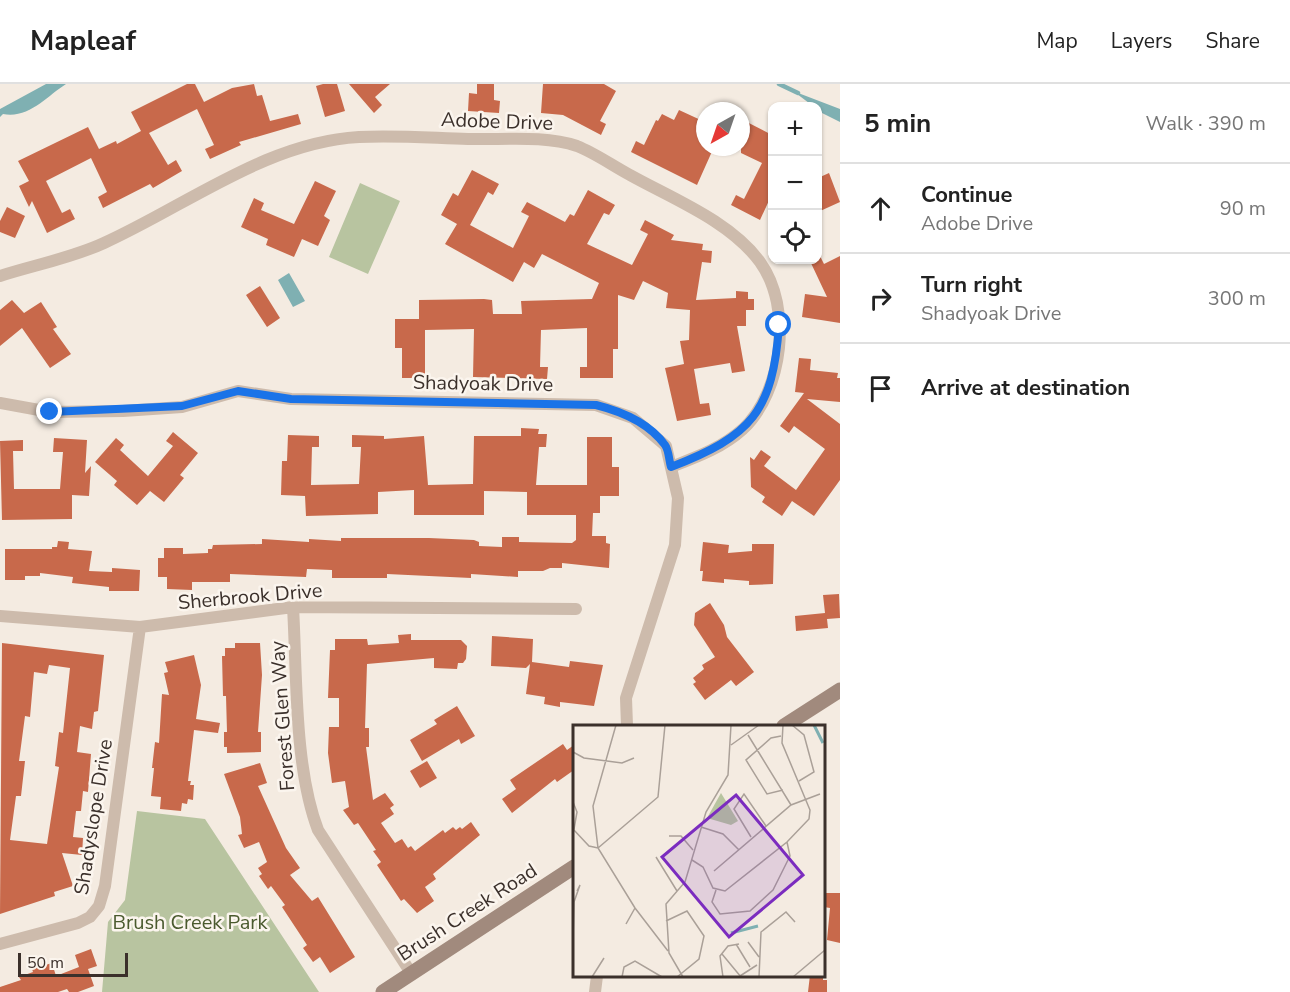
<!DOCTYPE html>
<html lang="en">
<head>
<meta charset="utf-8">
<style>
	body { margin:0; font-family:"Nunito Sans",sans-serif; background:#f6f6f6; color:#222 }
	.controls { position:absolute; right:18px; top:18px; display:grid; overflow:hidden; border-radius:12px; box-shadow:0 2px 4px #0004 }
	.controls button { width:54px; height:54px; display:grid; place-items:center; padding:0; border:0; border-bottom:2px solid #e0e0e0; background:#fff; color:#222; font:30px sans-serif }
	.compass { position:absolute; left:696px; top:18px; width:54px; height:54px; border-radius:50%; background:#fff; box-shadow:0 2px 4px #0004; rotate:220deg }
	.scale { position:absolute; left:18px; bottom:15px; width:110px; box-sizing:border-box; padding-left:6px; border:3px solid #3b302b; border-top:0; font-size:16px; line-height:21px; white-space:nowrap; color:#3b302b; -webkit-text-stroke:4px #fbf5ee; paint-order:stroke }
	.stop { position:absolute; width:18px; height:18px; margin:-14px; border:4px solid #1a73e8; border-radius:50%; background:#fff }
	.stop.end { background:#1a73e8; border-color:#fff; box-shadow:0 2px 6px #0008 }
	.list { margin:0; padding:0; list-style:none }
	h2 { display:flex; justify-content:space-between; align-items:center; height:78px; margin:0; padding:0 24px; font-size:26px }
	h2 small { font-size:20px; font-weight:400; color:#767676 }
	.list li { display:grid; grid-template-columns:39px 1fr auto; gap:18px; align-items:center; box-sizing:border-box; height:90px; padding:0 24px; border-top:2px solid #e0e0e0 }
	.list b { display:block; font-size:22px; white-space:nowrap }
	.list p { margin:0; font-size:20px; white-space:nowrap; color:#767676 }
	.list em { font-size:20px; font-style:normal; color:#767676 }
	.icon { flex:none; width:33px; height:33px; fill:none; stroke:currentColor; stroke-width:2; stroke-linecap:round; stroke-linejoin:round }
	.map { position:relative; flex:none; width:840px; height:908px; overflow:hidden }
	header { display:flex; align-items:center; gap:36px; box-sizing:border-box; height:84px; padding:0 30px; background:#fff; border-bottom:2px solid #e0e0e0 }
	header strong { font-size:28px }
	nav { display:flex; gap:33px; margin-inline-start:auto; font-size:21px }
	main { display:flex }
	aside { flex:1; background:#fff }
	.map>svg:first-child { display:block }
</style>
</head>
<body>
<header>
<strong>Mapleaf</strong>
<nav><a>Map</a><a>Layers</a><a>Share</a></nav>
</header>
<main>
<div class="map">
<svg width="840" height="908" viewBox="0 0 840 908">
	<rect width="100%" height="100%" fill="#f4ebe1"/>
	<path fill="#b8c4a0" d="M360 99 400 117 368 190 329 173Z
		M137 727 205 735 319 908H102L108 838 125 816Z"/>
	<path fill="#7fb0b2" d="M46 0H66C47 12 29 35 3 30L0 33V25Z
		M793 7 840 25V38L822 29 818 22H813Z
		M289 189 305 217 293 223 278 196Z"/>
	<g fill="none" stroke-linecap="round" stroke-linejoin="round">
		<path stroke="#7fb0b2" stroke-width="4.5" d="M779 0 798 9"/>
	</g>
	<path fill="#c8694b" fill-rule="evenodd" d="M187 0H195L204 18 232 4 254 0 257 12 262 11 270 37 298 30 301 40 239 58 241 61 210 75 205 65 214 61 197 25 149 49 168 81 176 76 182 87 153 104 150 100 103 124 98 113 107 108 91 74 46 97 62 129 70 125 75 135 47 149 32 117 29 123 19 102 29 97 18 77 88 43 99 65 116 57 117 60 141 47 131 28Z
		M323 0H337L345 27 325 33 316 2Z
		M349 0H390L375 13 382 21 374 29Z
		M477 0H494V16L500 17 499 29 468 27 469 9 477 10Z
		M543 0H604L616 7 600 37 606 40 601 51 563 31 541 29Z
		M679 26 705 38V63H714L697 101 631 68 636 57 644 61 656 36 658 37 662 30 674 36Z
		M741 35 772 51V110L760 136 731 121 736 111 744 115 762 79 741 69Z
		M472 86 499 100 493 111 488 108 470 141 513 164 529 132 521 128 527 118 565 138 570 130 574 132 588 106 615 121 609 131 604 129 587 160 632 181 648 150 640 146 645 136 674 151 671 156 703 160 702 166 712 167 711 179 702 178 696 216 736 214V207L748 208V215H754V226H746V242H737L745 287 732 289 730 279 694 285 700 320 709 319 711 331 677 337 665 284 684 280 680 257 689 256 690 226 666 224 668 209 643 197 634 216 618 211V265H613V294H580V283H587V244L541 246 540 283H548L547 295 473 293 474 245 425 246V294H402V264H395V235H419V216L484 215 492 216 493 230H522L521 217 592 215 599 199 542 170 534 184 524 178 513 198 445 160 457 140 441 131 453 109 458 112Z
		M829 89 840 118 818 128V94Z
		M315 97 336 107 324 132 330 136 318 162 302 155 294 173 266 161 268 155 241 143 254 114 264 119 261 126 294 140Z
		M7 123 25 132 15 154 0 148V137Z
		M820 172 824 180 840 172V239L802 233 805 210 827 213 810 177Z
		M260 202 280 234 267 243 246 211Z
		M12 216 24 229 41 218 57 243 53 245 71 270 50 284 22 244 0 262V226Z
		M799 274 811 275 810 286 838 289 837 294H840V318L807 315 840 340V396L814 432 792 417 782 432 762 418 765 413 751 403 750 373 754 376 761 366 771 373 764 382 796 406 825 365 794 342 789 349 780 342 804 309 795 308Z
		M521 344 539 345 538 350H547L546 363H539L536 401H587V353H612V383H619V412H600V429H593L592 452H606V459L610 460 609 484 562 479V484H550L543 487H518V493L471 490V494L387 490V494H332V486L307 485 306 493 230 490V498H192V506L167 505V493H158V474H164V464H183V470L208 469V465H212L213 461 262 460V455L309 458V455L341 457V454H429L474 456 479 458V462L502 463V453H519V458L572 459 576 456V431H527V408L484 407V431H414V406L378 408V430L306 432 305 412 281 411 282 377H287L288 351 319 352V363H312L311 401 359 400 361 363H352V351L384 352V355L424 352 428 401 473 400 474 352H521Z
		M173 348 198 369 180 391 184 394 164 418 150 407 137 421 114 401 117 397 95 378 116 354 124 361 120 366 148 392 173 362 166 357Z
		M54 354 87 356 85 389 91 382 89 412 72 411V435L2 436 0 357 23 356V367H13L14 405H60L63 368H53Z
		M58 457 69 458 68 465 92 467 89 487 112 488V484L140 486 139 507H109V503L72 499 73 493 40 489V492H25V496H5V465H52V463H57Z
		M703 458 729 461 728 469 752 467V460H774L773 500 749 501V497L724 495V499L702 497 703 487H700Z
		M839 510 840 534 827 535 828 544 796 547 795 532 825 529 823 511Z
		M710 519 724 541 727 553 754 588 736 602 731 596 705 616 693 600 696 598 693 594 704 585 702 581 715 573 694 541 695 529Z
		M411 550V556H461L467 562 466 575 463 579H458L457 585 434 584V574L367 580 365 644H369V663H366L373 716 385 709 394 721 390 724 394 730 381 739 395 759 402 755 408 764 411 762 415 767 443 746 445 749 453 743 456 746 460 743 462 745 471 738 480 751 433 790 436 795 425 803 434 817 417 829 404 815 401 817 377 781 381 778 373 767 376 766 358 739 354 741 343 726 349 723 345 697 332 699 328 669 329 643H339V614H328L330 566H335V555H367L368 561 399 559 398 551Z
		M492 552 533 555 532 578 569 583 570 577 603 581 594 622 560 618V623L544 620 545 613 526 610 530 580 526 584 491 582Z
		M2 559 104 571 98 627 94 628 92 645 80 642 77 668 91 670 88 708 83 707 81 727H76L73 753 83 754 82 771 62 769 73 802 54 808 55 812 0 830ZM49 581 70 584 63 649 59 648 55 682 59 683 47 760 10 756 16 712H21L25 677H19L25 632 30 633 34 588 47 590Z
		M235 559H260L262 591 258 648H261V668L227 669V663H224V648H227L226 612H223L222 572H225V564H235Z
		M194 571 201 601 196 635 220 639 218 649 194 646 188 697H191L190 701H194L193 716 188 715 187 720 182 719 181 727 160 725 161 713 151 712 154 684H152L155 658 159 659 162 610 169 611 164 589 168 588 165 578Z
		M457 622 475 652 461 660 459 655 422 677 410 656 437 640 434 636Z
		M563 660 567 666 574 661V686L557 698 555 695 512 729 502 715 516 705 510 696Z
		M427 677 437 694 420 704 410 687Z
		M260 679 267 699 258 702 286 764 300 784 290 791 312 817 318 813 355 873 330 889 320 873 313 878 303 864 307 861 282 823 285 821 271 802 268 805 259 792 262 790 258 784 267 778 259 758 244 764 238 751 242 750 240 733 224 690Z
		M824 809H840V859L827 856 830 824 824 823Z
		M91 865 97 882 88 885 94 902 78 908H69L67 905 58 908H0V903L21 896 19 893 33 888 32 885 52 879 56 892 79 883 75 871Z
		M810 891H823V896H827V908H808Z"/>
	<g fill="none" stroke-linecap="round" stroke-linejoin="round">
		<path stroke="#cdbbac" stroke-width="12" d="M0 192C34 181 72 174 104 159 186 122 267 58 359 53 395 51 432 54 468 55 503 56 544 51 577 62 595 69 613 82 630 91 673 115 730 137 760 178 793 224 783 307 743 345 722 364 697 373 671 383
			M0 319 50 328 123 327 182 323 238 307 291 315 596 321 633 334 666 362 678 414 675 461 626 614 627 642
			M293 523C297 591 294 683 318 746L411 889
			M0 532 140 543 293 523 576 525
			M0 860 78 839 90 833 99 822 105 802 140 543
			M595 908 597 892"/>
		<path stroke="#a18a7d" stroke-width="15" d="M784 642 840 606
			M383 908 574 783"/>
	</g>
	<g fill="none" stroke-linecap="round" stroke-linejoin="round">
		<path stroke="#1a73e8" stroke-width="8" d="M50 328 182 322 238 307 291 315 596 321C620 327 649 339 665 361 669 366 669 377 671 383 751 352 773 328 779 241"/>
	</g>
	<g text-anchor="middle" stroke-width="5" stroke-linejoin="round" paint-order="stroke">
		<g font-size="20" fill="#3b302b" stroke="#fbf5ee">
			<text transform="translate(497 37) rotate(2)" y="7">Adobe Drive</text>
			<text transform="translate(483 299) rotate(1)" y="7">Shadyoak Drive</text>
			<text transform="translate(250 512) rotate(-5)" y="7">Sherbrook Drive</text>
			<text transform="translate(282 632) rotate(-94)" y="7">Forest Glen Way</text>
			<text transform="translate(93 733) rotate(-81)" y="7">Shadyslope Drive</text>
			<text transform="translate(467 828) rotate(-33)" y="7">Brush Creek Road</text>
		</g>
		<g font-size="20" fill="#4a5a2e" stroke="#fbf5ee">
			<text x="190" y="845">Brush Creek Park</text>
		</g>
	</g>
	<g transform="translate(573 641)">
		<rect width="252" height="252" fill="#f4ebe1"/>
		<path d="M148 68 165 96 158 100 134 93Z" fill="#b8c4a0"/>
		<path fill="none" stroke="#7fb0b2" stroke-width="3" d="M241 0 250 18M158 208 185 201"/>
		<path fill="none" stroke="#aaa098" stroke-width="1.5" d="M43 0 20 81 25 123 62 183 95 226M219 0 231 10 241 47 226 56M175 10 218 80M208 11 198 13 173 35 194 69 210 65M158 20 186 0M0 27 11 33 49 38 61 33M0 77 4 87 1 104M128 102 150 109 166 125M0 104 16 121 25 123 85 72 92 0M96 111H108L120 125M178 112 161 84 171 69 193 101M83 132 104 166M119 135 130 142 140 163 152 166 214 117 236 94 237 85 209 18 210 0M141 146 218 80 247 69M143 165 139 177 147 189 177 186 200 165 217 131 214 117M93 196 114 186 131 211 126 234 104 252M53 199 62 183M0 215 1 177 7 160 4 166M175 217 186 232M163 219 177 242M149 229 168 252M167 251 184 240M19 252 31 233M49 252 51 242 62 236 89 252M110 252 96 228 93 179 112 157 133 87 155 50 158 0M150 252 147 231 155 221 166 219M186 252 188 207 213 187 222 197M220 252 252 225"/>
		<path fill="#7b2cbf" fill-opacity="0.15" stroke="#7b2cbf" stroke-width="3" d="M163 70 230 150 156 212 89 132Z"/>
		<rect width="252" height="252" fill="none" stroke="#3b302b" stroke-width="3"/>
	</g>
</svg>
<div class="controls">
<button>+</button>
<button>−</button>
<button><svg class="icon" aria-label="locate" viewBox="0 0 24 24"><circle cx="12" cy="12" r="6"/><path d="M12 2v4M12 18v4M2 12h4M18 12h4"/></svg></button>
</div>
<svg class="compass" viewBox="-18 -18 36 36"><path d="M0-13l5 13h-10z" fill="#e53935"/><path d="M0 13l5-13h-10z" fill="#767676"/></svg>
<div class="scale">50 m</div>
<div class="stop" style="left:779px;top:241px"></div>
<div class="stop end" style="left:50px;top:328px"></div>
</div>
<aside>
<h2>5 min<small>Walk · 390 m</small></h2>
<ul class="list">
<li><svg class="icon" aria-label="ahead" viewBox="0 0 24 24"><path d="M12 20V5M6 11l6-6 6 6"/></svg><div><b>Continue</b><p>Adobe Drive</p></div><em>90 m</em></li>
<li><svg class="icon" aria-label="right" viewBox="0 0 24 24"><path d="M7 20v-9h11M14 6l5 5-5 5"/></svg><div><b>Turn right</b><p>Shadyoak Drive</p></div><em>300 m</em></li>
<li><svg class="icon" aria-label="arrive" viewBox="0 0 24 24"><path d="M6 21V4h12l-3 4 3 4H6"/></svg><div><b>Arrive at destination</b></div></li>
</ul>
</aside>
</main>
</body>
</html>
